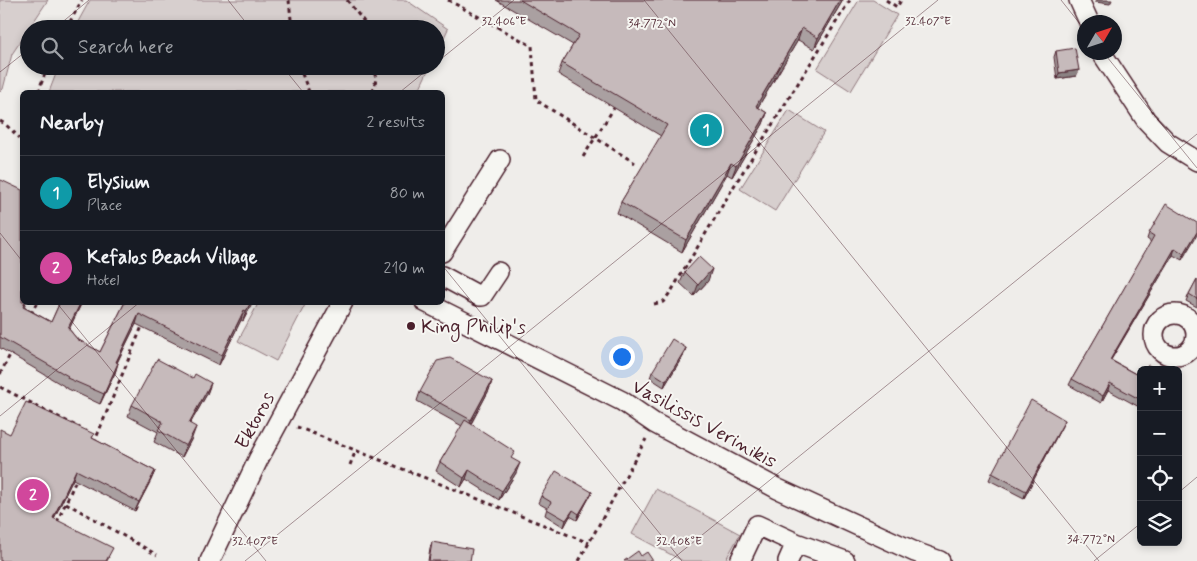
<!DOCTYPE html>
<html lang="en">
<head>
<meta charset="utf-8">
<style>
	body { margin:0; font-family:Mynerve,sans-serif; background:#20242c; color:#f1f3f6 }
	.controls { position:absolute; right:15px; bottom:15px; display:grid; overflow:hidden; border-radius:8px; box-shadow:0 2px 8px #0003 }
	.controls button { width:45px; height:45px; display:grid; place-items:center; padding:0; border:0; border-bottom:1px solid #363941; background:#171b24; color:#f1f3f6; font:25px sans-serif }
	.compass { position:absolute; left:1077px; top:15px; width:45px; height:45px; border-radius:50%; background:#171b24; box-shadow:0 2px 8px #0003; rotate:51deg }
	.you { position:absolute; left:621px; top:356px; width:18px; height:18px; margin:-12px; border:4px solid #fff; border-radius:50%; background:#1a73e8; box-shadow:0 0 0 8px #1a73e833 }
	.badge { display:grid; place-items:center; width:32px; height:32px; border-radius:50%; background:#1a73e8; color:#fff; font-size:16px; font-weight:700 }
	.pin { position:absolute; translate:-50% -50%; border:2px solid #fff; box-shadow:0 1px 5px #0006 }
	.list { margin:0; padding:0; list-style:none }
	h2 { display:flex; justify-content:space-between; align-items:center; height:65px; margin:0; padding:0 20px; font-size:21px }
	h2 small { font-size:16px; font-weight:400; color:#9ea1a6 }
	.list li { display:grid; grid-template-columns:32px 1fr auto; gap:15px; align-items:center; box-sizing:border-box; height:75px; padding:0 20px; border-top:1px solid #363941 }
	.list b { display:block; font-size:19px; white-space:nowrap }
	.list p { margin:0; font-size:16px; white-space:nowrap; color:#9ea1a6 }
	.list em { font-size:16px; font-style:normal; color:#9ea1a6 }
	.icon { flex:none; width:28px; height:28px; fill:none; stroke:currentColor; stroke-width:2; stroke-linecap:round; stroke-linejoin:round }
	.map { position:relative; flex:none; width:1197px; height:561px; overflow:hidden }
	.search { position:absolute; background:#171b24; box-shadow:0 2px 8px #0003; left:20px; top:20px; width:425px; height:55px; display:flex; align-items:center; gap:12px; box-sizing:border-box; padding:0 18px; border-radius:28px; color:#9ea1a6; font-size:19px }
	.panel { position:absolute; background:#171b24; box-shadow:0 2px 8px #0003; left:20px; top:90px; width:425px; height:215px; border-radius:8px }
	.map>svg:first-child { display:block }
</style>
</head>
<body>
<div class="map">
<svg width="1197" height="561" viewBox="0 0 1197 561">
	<rect width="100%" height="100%" fill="#efedea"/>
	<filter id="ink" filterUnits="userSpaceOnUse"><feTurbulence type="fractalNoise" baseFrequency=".02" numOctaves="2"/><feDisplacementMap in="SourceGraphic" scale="10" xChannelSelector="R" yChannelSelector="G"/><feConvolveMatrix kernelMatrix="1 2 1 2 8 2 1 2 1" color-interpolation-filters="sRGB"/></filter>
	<g filter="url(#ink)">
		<path fill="#d7cfce" stroke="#90777c" d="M0 0H48L12 54 3 89 0 92Z
			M90 0H406L448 29 436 54V29H74Z
			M859 0H873L897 15 851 91 817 69Z
			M59 66H430L418 92H49Z
			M789 110 824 132 775 211 740 189Z
			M259 302 306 303 276 361 238 341Z
			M656 489 740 534 725 561H683L632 534Z"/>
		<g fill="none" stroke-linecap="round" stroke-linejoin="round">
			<defs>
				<path id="minor" d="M1079 0 1089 22
					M1101 52 1146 120 1168 143 1197 161
					M442 252 500 160
					M442 276 479 296H482L498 272
					M425 302 622 401 654 423 778 489 915 552 940 561
					M1154 335a21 21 0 1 1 42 0a21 21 0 1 1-42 0Z
					M210 561 258 460 343 302
					M740 561 757 525 796 543 845 561
					M788 561 796 543"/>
			</defs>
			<use href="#minor" stroke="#4a1f2b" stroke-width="22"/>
			<path stroke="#4a1f2b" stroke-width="3" stroke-dasharray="4 4" stroke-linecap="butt" d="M289 0 292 29
				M347 0 365 23 366 29
				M448 0 532 46 536 100 635 163
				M886 0 897 7 901 0
				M66 29 82 0
				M299 66 309 92
				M38 92 48 66
				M373 92 376 79 373 66
				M0 121 5 124 22 140
				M583 157 614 108
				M654 304 663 302 672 290 734 186 850 0
				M31 314 37 302
				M0 374 11 353
				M0 387 80 428
				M297 427 589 543
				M94 443 143 324
				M350 465 356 450
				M66 503 157 555
				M57 522 77 478
				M579 561 646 439"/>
			<use href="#minor" stroke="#f6f6f2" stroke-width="19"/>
		</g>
		<path fill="#aaa0a1" stroke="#4a1f2b" d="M496 0H843L814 49 798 40 758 107 767 113 763 124 732 177 727 174 682 252 617 213 621 202 661 136 558 74 562 63 573 45Z
			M1056 51 1079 70 1076 76 1057 79 1054 57Z
			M0 182 22 302H26L24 307 51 322 60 302H82L69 329 77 339 100 352 125 302H253L243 321 241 320 219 365 136 324 117 363H118L115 373 100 404 64 387V386L0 348Z
			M1197 223 1182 260 1173 255 1111 360 1141 377V408L1108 390 1101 403 1069 385 1072 379 1151 242 1147 239 1149 233Z
			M685 272 708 281 694 296 680 283Z
			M1197 279V307L1186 301 1189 294Z
			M686 348 684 354 664 387 650 378 652 372Z
			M492 381 489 390 471 424 512 459 516 473 499 500 466 479 461 487 436 471 440 462 462 426 417 401 420 392Z
			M211 383 207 394 190 424 192 438 182 457 154 442 158 432 128 416 132 405Z
			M1062 426 1024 498 989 480 992 473Z
			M94 434 92 438 155 471 151 480 135 511 73 479 54 518 109 557 107 561H0Z
			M592 492 589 498 577 520 570 516 564 527 545 515 547 508 538 503 541 496Z
			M432 542 470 561H428L430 548Z"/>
		<path fill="#8b8283" stroke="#4a1f2b" d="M840 0H843L814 49 818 38Z
			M1096 0H1112L1110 4 1095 2Z
			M802 28 798 40 752 117 756 106Z
			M1079 70 1076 76 1057 79 1059 73Z
			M767 113 763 124 732 177 736 166Z
			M731 163 727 174 682 252 686 240Z
			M1197 232V235L1182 260 1184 254Z
			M1175 248 1173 255 1107 366 1110 360Z
			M712 269 708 281 694 296 698 285Z
			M81 302H82L65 338 68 328Z
			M251 302H253L243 321 246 311Z
			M244 310 241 320 219 365 222 355Z
			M139 314 136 324 112 372 116 362Z
			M686 348 684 354 664 387 666 381Z
			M118 363 115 373 100 404 104 394Z
			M492 381 489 390 468 429 471 420Z
			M211 383 207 394 184 434 189 423Z
			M1110 383 1108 390 1101 403 1103 396Z
			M1065 420 1062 426 1024 498 1026 491Z
			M196 427 192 438 182 457 186 446Z
			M520 463 516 473 499 500 502 491Z
			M76 470 73 479 50 527 53 518Z
			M469 470 466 479 461 487 464 478Z
			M155 471 151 480 135 511 139 502Z
			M592 492 589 498 577 520 579 514Z
			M573 510 570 516 564 527 566 520Z"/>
		<path fill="#c6babb" stroke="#4a1f2b" d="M520 0H840L818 38 802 28 756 106 767 113 736 166 731 163 686 240 621 202 667 125 562 63 579 35Z
			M1075 48 1079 70 1059 73 1056 51Z
			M1 180 22 190V302H25L23 307 51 322 60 302H81L68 328 77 339 100 352 125 302H251L246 311 244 310 222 355 139 314 116 362 118 363 104 394 67 378 68 376 0 337V182Z
			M1166 204 1197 223V232L1184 254 1175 248 1110 360 1141 377V400L1110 383 1103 396 1072 379 1154 236 1149 233Z
			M699 257 712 269 698 285 685 272Z
			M1197 279V299L1189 294Z
			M672 339 686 348 666 381 652 372Z
			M450 358 492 381 471 420 420 392 437 361Z
			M157 359 193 378 195 374 211 383 189 423 196 427 186 446 158 430 163 422 132 405Z
			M1148 365 1158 370H1146Z
			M1031 400 1065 420 1026 491 992 473Z
			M26 402 94 434 92 438 155 471 139 502 76 470 53 518 113 548 106 561H0V429L10 434Z
			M465 420 515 452 511 458 520 463 502 491 469 470 464 478 440 462Z
			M556 471 592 492 579 514 573 510 566 520 547 509 551 502 541 496Z
			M432 542 472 549 470 561H429Z
			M638 551 641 556 647 552 653 561H624Z"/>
	</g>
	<path fill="none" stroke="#4a1f2b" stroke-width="1" stroke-opacity="0.45" d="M228 0 251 29M644 0 1099 561M1061 0 1084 29M54 29 89 0M1103 52 1197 168M436 63 514 0M282 66 303 92M0 72 29 49M400 92 432 66M0 233 22 261M442 265 682 561M56 302 266 561M0 416 140 302M1178 493 1197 477M245 561 938 0M670 561 1197 134M1094 561 1141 523"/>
	<circle fill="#4a1f2b" stroke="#f6f6f2" stroke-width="2" cx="411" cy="326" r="5"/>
	<g text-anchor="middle" stroke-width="4" stroke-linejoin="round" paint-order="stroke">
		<g font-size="20" fill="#4a1f2b" stroke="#f6f6f2" text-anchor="start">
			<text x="421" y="333">King Philip's</text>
		</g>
		<g font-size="20" fill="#4a1f2b" stroke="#f6f6f2">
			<text transform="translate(254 420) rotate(-62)" y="7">Ektoros</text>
			<text transform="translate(705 423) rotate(29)" y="7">Vasilissis Verinikis</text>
		</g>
	</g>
	<g font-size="12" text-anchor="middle" fill="#4a1f2b" stroke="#f6f6f2" stroke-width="4" stroke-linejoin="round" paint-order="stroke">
		<text x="504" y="25">32.406°E</text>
		<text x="928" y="25">32.407°E</text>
		<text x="652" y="27">34.772°N</text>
		<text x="1091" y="543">34.772°N</text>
		<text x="255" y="545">32.407°E</text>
		<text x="679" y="545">32.408°E</text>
	</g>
</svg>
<div class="controls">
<button>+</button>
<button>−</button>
<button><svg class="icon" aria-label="locate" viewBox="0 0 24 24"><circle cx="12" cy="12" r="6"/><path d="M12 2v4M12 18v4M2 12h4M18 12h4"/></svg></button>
<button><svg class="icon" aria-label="layers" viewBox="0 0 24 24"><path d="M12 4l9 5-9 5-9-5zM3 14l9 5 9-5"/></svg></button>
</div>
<svg class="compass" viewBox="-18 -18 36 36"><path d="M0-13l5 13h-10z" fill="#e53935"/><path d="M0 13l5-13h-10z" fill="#9ea1a6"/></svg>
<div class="you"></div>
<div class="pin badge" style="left:706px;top:130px;background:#0f9aa8">1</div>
<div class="pin badge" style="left:33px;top:495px;background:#d1479c">2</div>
<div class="search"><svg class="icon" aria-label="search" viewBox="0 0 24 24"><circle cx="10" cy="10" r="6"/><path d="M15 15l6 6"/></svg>Search here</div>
<section class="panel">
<h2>Nearby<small>2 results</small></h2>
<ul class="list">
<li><span class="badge" style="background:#0f9aa8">1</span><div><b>Elysium</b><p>Place</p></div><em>80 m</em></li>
<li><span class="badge" style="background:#d1479c">2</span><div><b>Kefalos Beach Village</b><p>Hotel</p></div><em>210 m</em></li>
</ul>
</section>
</div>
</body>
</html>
